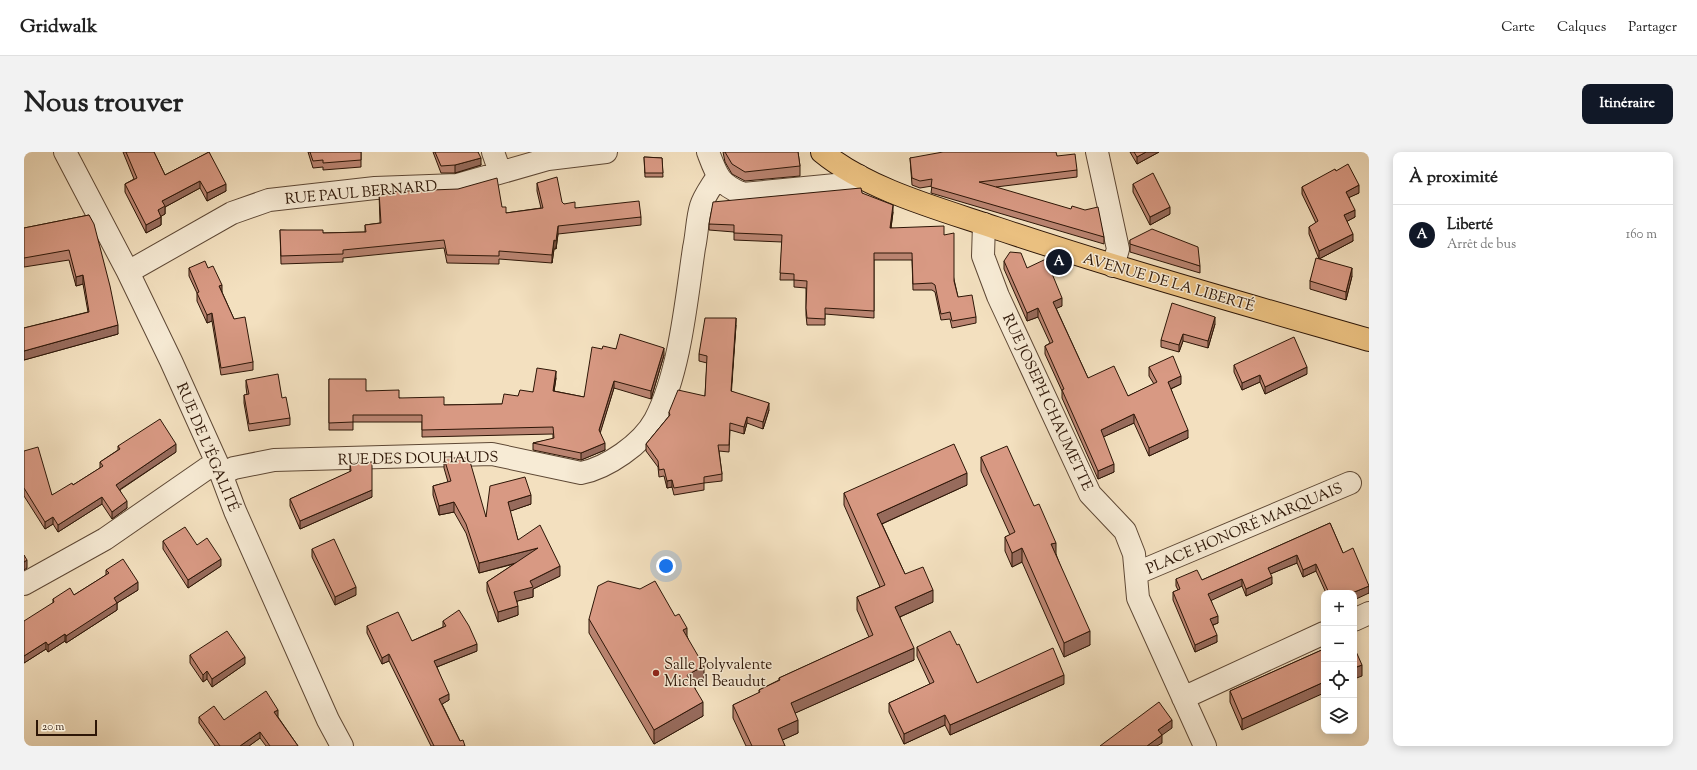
<!DOCTYPE html>
<html lang="fr">
<head>
<meta charset="utf-8">
<style>
	body { margin:0; font-family:"Sorts Mill Goudy",serif; background:#f2f2f2; color:#222 }
	.controls { position:absolute; right:12px; bottom:12px; display:grid; overflow:hidden; border-radius:8px; box-shadow:0 2px 10px #0003 }
	.controls button { width:36px; height:36px; display:grid; place-items:center; padding:0; border:0; border-bottom:1px solid #e0e0e0; background:#fff; color:#222; font:20px sans-serif }
	.scale { position:absolute; left:12px; bottom:10px; width:61px; box-sizing:border-box; padding-left:4px; border:2px solid #2d1607; border-top:0; font-size:11px; line-height:14px; white-space:nowrap; color:#2d1607; -webkit-text-stroke:3px #f7ebd5; paint-order:stroke }
	.you { position:absolute; left:642px; top:414px; width:14px; height:14px; margin:-10px; border:3px solid #fff; border-radius:50%; background:#1a73e8; box-shadow:0 0 0 6px #1a73e833 }
	.badge { display:grid; place-items:center; width:26px; height:26px; border-radius:50%; background:#111827; color:#fff; font-size:13px; font-weight:700 }
	.pin { position:absolute; translate:-50% -50%; border:2px solid #fff; box-shadow:0 1px 4px #0006 }
	.list { margin:0; padding:0; list-style:none }
	h2 { display:flex; justify-content:space-between; align-items:center; height:52px; margin:0; padding:0 16px; font-size:17px }
	h2 small { font-size:13px; font-weight:400; color:#767676 }
	.list li { display:grid; grid-template-columns:26px 1fr auto; gap:12px; align-items:center; box-sizing:border-box; height:60px; padding:0 16px; border-top:1px solid #e0e0e0 }
	.list b { display:block; font-size:15px; white-space:nowrap }
	.list p { margin:0; font-size:13px; white-space:nowrap; color:#767676 }
	.list em { font-size:13px; font-style:normal; color:#767676 }
	.icon { flex:none; width:22px; height:22px; fill:none; stroke:currentColor; stroke-width:2; stroke-linecap:round; stroke-linejoin:round }
	.map { position:relative; flex:none; width:1345px; height:594px; overflow:hidden; border-radius:8px }
	header { display:flex; align-items:center; gap:24px; box-sizing:border-box; height:56px; padding:0 20px; background:#fff; border-bottom:1px solid #e0e0e0 }
	header strong { font-size:19px }
	nav { display:flex; gap:22px; margin-inline-start:auto; font-size:14px }
	.intro { display:flex; align-items:center; justify-content:space-between; box-sizing:border-box; height:96px; padding:0 24px }
	h1 { margin:0; font-size:28px }
	.button { padding:10px 18px; border-radius:8px; background:#111827; color:#fff; font-size:14px; font-weight:700 }
	main { display:flex; gap:24px; padding:0 24px }
	aside { flex:1; background:#fff; border-radius:8px; box-shadow:0 2px 10px #0003 }
	.map>svg:first-child { display:block }
</style>
</head>
<body>
<header>
<strong>Gridwalk</strong>
<nav><a>Carte</a><a>Calques</a><a>Partager</a></nav>
</header>
<div class="intro"><h1>Nous trouver</h1><a class="button">Itinéraire</a></div>
<main>
<div class="map">
<svg width="1345" height="594" viewBox="0 0 1345 594">
	<rect width="100%" height="100%" fill="#f3e0bf"/>
	<filter id="stains"><feTurbulence type="fractalNoise" baseFrequency=".005" numOctaves="4"/><feColorMatrix values="0 0 0 0 .2 0 0 0 0 .09 0 0 0 0 .02 0 0 0 .5 -.17"/></filter>
	<radialGradient id="worn" r=".72"><stop offset=".6" stop-color="#630" stop-opacity="0"/><stop offset="1" stop-color="#630" stop-opacity=".3"/></radialGradient>
	<g fill="none" stroke-linecap="round" stroke-linejoin="round">
		<defs>
			<path id="minor" d="M41 0 104 120 147 209 193 311 211 359 304 568 318 594
				M469 0 476 20
				M684 0C693 24 695 32 719 42L822 32 835 24
				M1073 0 1094 97 1089 114
				M960 72 959 104 974 144 1066 342 1101 379 1110 402 1114 446 1181 594
				M104 120 208 61 245 48 351 36 433 33 524 7 582 0
				M197 322 210 316 250 308 468 302 557 321C583 316 618 292 631 268 656 220 662 150 670 96 673 83 673 67 677 54 680 44 688 34 693 25
				M1113 421 1326 331
				M0 432 81 387 182 317 193 311
				M1330 468 1345 461
				M1159 546 1300 481"/>
			<path id="major" d="M798 0C844 38 916 57 972 76 1095 117 1220 152 1345 188"/>
		</defs>
		<use href="#minor" stroke="#5e4835" stroke-width="24"/>
		<use href="#major" stroke="#2d1607" stroke-width="24"/>
		<use href="#minor" stroke="#f7ebd5" stroke-width="22"/>
		<use href="#major" stroke="#eac080" stroke-width="22"/>
	</g>
	<path fill="#ba8471" stroke="#2d1607" d="M99 0H130L141 23 185 0 202 39 183 49 176 36 141 55V62L137 64V73L122 81 101 40V32L110 27Z
		M284 0H337V15L299 18V15L289 16Z
		M409 0H454L457 13 431 21H417Z
		M699 0H774L776 14V24L721 29 708 22 701 10Z
		M1106 0H1135L1113 12Z
		M1033 4 1053 18V25L972 35 1080 85V92L907 41 908 34 896 36 888 33 886 6Z
		M620 5 638 6 639 25H621Z
		M1312 19 1335 41 1325 45 1331 65 1323 69 1329 89 1295 107 1328 124 1322 148 1286 137V129L1295 107 1285 82V75L1292 71 1278 42V35Z
		M513 31 540 52 551 56 617 65V73L534 82 532 97H530L528 111 475 107V112L423 111 420 96 319 106V110L257 112 256 78 299 81 341 80V73L356 71 355 40 478 55 482 61 517 56 513 39Z
		M1109 32 1146 62 1126 73 1109 40Z
		M838 41 869 60 867 76 920 83 934 145 952 165V171L928 176 926 167 917 168 911 140 908 138H889L888 108H850V166L801 162V173H783L782 163V136L770 135V128H756L758 90 710 88V80L685 78V72Z
		M65 63 94 182 0 208V176L64 160 59 132 52 134 45 108 0 115V76Z
		M1106 88 1176 114V121L1106 100Z
		M980 109 1003 116 1038 154 1032 156 1064 226 1104 244 1130 232 1125 224V215L1157 232 1147 237 1164 286 1125 304 1110 271 1079 285 1090 320 1074 327 1038 246V239L1021 202V194L1026 191 1014 165 1003 169 980 117Z
		M165 116H184L198 140 229 210V218L197 223 188 169 183 171 173 149V141L165 124Z
		M1191 172 1184 196 1159 189 1155 200 1137 195V188Z
		M712 173 707 239 745 258 739 277 723 271 720 282 706 278 705 300 695 299 698 322V329L680 331V338L650 343 648 335 643 336 640 324 635 325 634 315 622 299V292L645 264V260L681 244 683 211 675 209V202Z
		M578 197H592L640 203 627 247 590 236 576 280 581 298 557 308 509 298V291L529 287V282L398 285V270H329V278H305V227L342 239 375 246 420 253 478 252 494 244 509 240 532 226 530 239 560 245Z
		M1210 213 1283 222 1241 242 1236 230 1218 238 1210 220Z
		M222 228 266 266V273L225 279 220 251V243H223L222 235Z
		M94 294 152 300 96 338 103 356 88 367 78 352 34 380 29 372 21 377 0 344V299L28 343 49 333 76 316V310L94 298Z
		M957 305 1032 402 1066 493 1040 505 998 410 988 415 981 399V385L986 383 957 319Z
		M420 306 462 365 507 352 486 359 494 388 536 424 509 437V445L493 449 494 463 474 470 463 439V430L490 412 455 421 442 381 430 360 415 363 409 343V334L424 330 420 316Z
		M326 311 348 345 276 377 266 354V347L326 320Z
		M943 333 858 372 881 422 909 450 876 465 890 508 771 561 774 581 758 588 761 594H722L709 566V553L735 541V538L755 528V526L845 485 833 458V445L856 435 820 353V341Z
		M1306 371 1319 401 1345 441H1302L1292 419 1279 425 1273 411 1246 422 1248 432 1222 444 1218 434 1187 448 1194 471 1189 473 1193 490 1171 500 1149 448V440L1154 438 1152 434V427L1178 428Z
		M139 389 173 393 197 414 164 436 139 397Z
		M288 397 332 443 311 453 288 405Z
		M82 418 114 438 93 451V458L42 491 41 489 24 500 22 497 0 511 29 451V447L50 443 82 423Z
		M565 467 663 484 680 528 670 533 679 564 630 592 565 481Z
		M419 469 453 499 413 515 425 548 418 552 436 589 441 594H407L365 509 358 512 343 481V474L388 489 419 475Z
		M933 493 953 531 1040 532 926 583 921 573 880 592 865 560V551L906 532 893 504V495Z
		M1300 497 1218 578 1206 550V539Z
		M166 503 221 512 188 535 183 527 179 530 166 511Z
		M254 564V565L274 594H242L236 586 225 594H191L175 571V565L200 568Z"/>
	<path fill="#976b5c" stroke="#2d1607" d="M1122 0H1135L1113 12V5Z
		M457 6V13L431 21V13Z
		M176 29V36L141 55V62L134 66V58L138 49Z
		M202 32V39L183 49V41Z
		M1335 33V41L1322 47V40Z
		M869 53V60L866 83V76Z
		M1146 55V62L1126 73V65Z
		M1331 58V65L1320 71V63Z
		M137 65V73L122 81V73Z
		M534 74V82L532 97V89Z
		M1329 82V89L1295 107V99Z
		M530 88V97L528 111V103Z
		M1328 116V124L1322 148V140Z
		M59 123V132L52 134V125Z
		M198 133V140L195 134Z
		M1038 146V154L1029 158V150Z
		M1014 156V165L1003 169V161Z
		M188 161V169L183 171V163Z
		M1191 165V172L1184 196V189Z
		M712 166V173L707 246V239Z
		M94 173V182L0 208V199Z
		M1159 182V189L1155 200V193Z
		M640 196V203L627 247V239Z
		M1283 215V222L1241 242V235Z
		M532 219V226L529 246V239Z
		M1236 223V230L1218 238V231Z
		M1157 224V232L1144 238V230Z
		M590 229V236L575 285V278Z
		M745 251V258L739 277V270Z
		M1110 262V271L1077 286V278Z
		M723 265V271L720 282V275Z
		M1164 278V286L1125 304V296Z
		M581 291V298L557 308V301Z
		M152 292V300L92 340V333Z
		M1090 312V320L1074 327V319Z
		M943 321V333L853 374V362Z
		M648 328V335L643 336V329Z
		M348 338V345L276 377V369Z
		M507 343V352L484 360V350Z
		M78 345V352L34 380V373Z
		M103 349V356L88 367V360Z
		M430 350V360L415 363V354Z
		M29 365V372L21 377V370Z
		M1032 391V404L1027 392Z
		M514 396V405L455 421V411Z
		M998 396V410L988 415V401Z
		M1273 403V411L1244 423V416Z
		M197 407V414L164 436V428Z
		M3 408V416L0 418V410Z
		M1292 412V419L1279 425V418Z
		M536 414V424L509 437V445L490 450V440L506 429Z
		M1248 425V432L1222 444V437Z
		M1218 427V434L1184 450V442Z
		M114 430V438L93 451V458L42 491V484L90 446Z
		M1345 434V441L1330 448V441H1328Z
		M332 435V443L311 453V445Z
		M909 438V450L871 467V455Z
		M494 454V463L474 470V460Z
		M1194 464V471L1186 474V467Z
		M663 476V489L659 478Z
		M1066 479V493L1040 505V491Z
		M41 482V489L24 500V493Z
		M1193 483V490L1171 500V493Z
		M22 490V497L0 511V504Z
		M453 492V499L410 516V509Z
		M890 496V508L767 563V551Z
		M365 502V509L358 512V506Z
		M221 505V512L188 535V527Z
		M1338 513V524L1330 527V516Z
		M680 514V528L663 537V523Z
		M183 519V527L179 530V523Z
		M1040 523V532L926 583V573Z
		M1300 530V541L1218 578V567Z
		M425 542V548L415 554V547Z
		M679 550V564L630 592V578Z
		M254 558V564L250 567V560Z
		M921 563V573L880 592V582Z
		M774 568V581L754 590V577Z
		M1148 568V576L1134 586V578Z
		M236 580V586L225 594H216Z
		M1138 583V591L1133 594H1123Z"/>
	<path fill="#d89983" stroke="#2d1607" d="M102 0H130L141 23 185 0 202 32 183 41 176 29 138 49 141 54 134 58 137 65 122 73 101 32 113 26Z
		M286 0H337V8L299 11V8L289 9Z
		M411 0H454L457 6 431 13 417 14Z
		M701 0H774L776 14 721 20 708 12Z
		M919 0H1032L1033 4 1051 2 1053 18 955 30 1047 57 1048 54 1061 58 1074 55 1080 85 907 35 908 27 896 29 888 26 886 6Z
		M1110 0H1122L1113 5Z
		M620 5 638 6 639 21H621Z
		M1324 12 1335 33 1322 40 1331 58 1320 63 1329 82 1295 99 1285 75 1294 69 1278 35 1311 17 1312 19Z
		M1129 21 1146 55 1126 65 1109 32Z
		M533 25 538 50 540 52 551 50V56L615 49 617 65 534 74 532 89 530 88 528 103 475 99V104L423 103 420 88 319 98V102L257 104 256 78H299V81L342 80 341 73 357 71 355 40 434 37 473 26 478 55H482V61L519 56 513 31Z
		M837 36 838 41 869 53 866 76 920 74V83L930 81V129L934 145 948 143 952 165 928 169 926 160 917 162 911 133 908 131 889 132 888 101H850V159L801 156V167L783 166 782 156 783 129 770 128V122L756 121 758 83 710 81V73L685 72 689 50Z
		M65 63 70 72 86 134 94 173 0 199V176L65 160 59 123 52 125 45 98 0 106V76Z
		M1128 77 1174 95 1176 114 1106 92V88Z
		M986 100 997 101 1003 116 1022 107 1038 146 1029 150 1064 226 1090 214 1104 244 1133 230 1125 215 1149 204 1157 224 1144 230 1164 278 1125 296 1110 262 1077 278 1090 312 1074 319 1038 238 1040 237 1021 194 1029 190 1014 156 1003 161 980 109Z
		M1292 106 1328 116 1322 140 1286 129Z
		M181 109 184 116 189 114 198 133 195 134 210 167 221 165 229 210 197 216 188 161 183 163 173 141 175 140 165 116Z
		M1148 151 1191 165 1184 189 1159 182 1155 193 1137 188Z
		M681 166H712L707 239 745 251 739 270 723 265 720 275 706 271 705 293H694L698 322 680 325V331L650 336 648 328 643 329 640 317 635 318 634 309 622 292 646 263 645 260 654 238 681 244 683 204 675 202Z
		M596 182 640 196 627 239 590 229 575 278 581 291 557 301 509 291 530 286 529 275 398 278V263H329V270L305 271V227H342V239L375 238V246L420 245V253L478 252 480 242 494 244 496 238 509 240 513 216 532 219 529 239 560 245 568 195 578 197 579 194 592 197Z
		M1270 185 1283 215 1241 235 1236 223 1218 231 1210 213Z
		M254 222 258 246 262 245 266 266 225 272 220 243 225 242 222 228Z
		M136 267 152 292 92 333 103 349 88 360 78 345 34 373 29 365 21 370 0 336V299L14 295 28 343 48 331 49 333 79 314 76 310 96 297 94 294Z
		M930 292 943 321 853 362 881 422 899 415 909 438 871 455 890 496 767 551 774 568 754 577 761 594H728L709 553 736 540 735 538 756 528 755 526 849 483 833 445 861 433 820 341Z
		M983 294 1010 354 1015 352 1032 391 1027 392 1066 479 1040 491 998 396 988 401 981 385 991 380 957 305Z
		M420 306H445L462 365 466 334 501 325 507 343 484 350 494 388 516 373 536 414 506 429 509 435 490 440 494 454 474 460 463 430 514 396 455 411 442 372 430 350 415 354 409 334 427 329Z
		M348 310V338L276 369 266 347 327 319 326 311Z
		M1306 371 1319 401 1329 396 1345 434 1328 441H1305L1292 412 1279 418 1273 403 1244 416 1248 425 1222 437 1218 427 1184 442 1194 464 1186 467 1193 483 1171 493 1149 440 1156 437 1152 427 1173 418 1178 428Z
		M161 375 173 393 183 386 197 407 164 428 139 389Z
		M310 387 332 435 311 445 288 397Z
		M0 403 3 408 0 410Z
		M99 407 114 430 90 446 93 451 42 484 41 482 24 493 22 490 0 504V469L30 450 29 447 46 436 50 443 85 421 82 418Z
		M584 429 616 437 631 429 651 464 655 462 663 476 659 478 680 514 663 523 679 550 630 578 565 467 574 434Z
		M435 458 445 474 453 492 410 509 425 542 415 547 436 589 439 588 441 594H410L365 502 358 506 343 474 374 460 388 489 422 474 419 469Z
		M203 479 221 505 188 527 183 519 179 523 166 503Z
		M926 479 933 493 935 492 953 531 1029 496 1040 523 926 573 921 563 880 582 865 551 910 530 893 495Z
		M1330 495 1338 513 1330 516Z
		M1300 497V530L1218 567 1206 539Z
		M242 539 254 558 250 560 274 594H246L236 580 216 594H196L175 565 190 554 200 568Z
		M1135 550 1148 568 1134 578 1138 583 1123 594H1076Z"/>
	<circle fill="#8f2418" stroke="#f7ebd5" stroke-width="1.5" cx="632" cy="521" r="4"/>
	<g text-anchor="middle" stroke-width="3" stroke-linejoin="round" paint-order="stroke">
		<g font-size="15" fill="#2d1607" stroke="#f7ebd5">
			<text transform="translate(337 40) rotate(-5)" y="5">RUE PAUL BERNARD</text>
			<text transform="translate(1145 130) rotate(16)" y="5">AVENUE DE LA LIBERTÉ</text>
			<text transform="translate(1024 250) rotate(65)" y="5">RUE JOSEPH CHAUMETTE</text>
			<text transform="translate(184 295) rotate(67)" y="5">RUE DE L'ÉGALITÉ</text>
			<text transform="translate(394 306) rotate(-1)" y="5">RUE DES DOUHAUDS</text>
			<text transform="translate(1220 376) rotate(-23)" y="5">PLACE HONORÉ MARQUAIS</text>
		</g>
		<g font-size="15" fill="#2d1607" stroke="#f7ebd5" text-anchor="start">
			<text x="640" y="517">Salle Polyvalente<tspan x="640" dy="17">Michel Beaudut</tspan></text>
		</g>
	</g>
	<rect width="100%" height="100%" filter="url(#stains)"/>
	<rect width="100%" height="100%" fill="url(#worn)"/>
</svg>
<div class="controls">
<button>+</button>
<button>−</button>
<button><svg class="icon" aria-label="locate" viewBox="0 0 24 24"><circle cx="12" cy="12" r="6"/><path d="M12 2v4M12 18v4M2 12h4M18 12h4"/></svg></button>
<button><svg class="icon" aria-label="layers" viewBox="0 0 24 24"><path d="M12 4l9 5-9 5-9-5zM3 14l9 5 9-5"/></svg></button>
</div>
<div class="scale">20 m</div>
<div class="you"></div>
<div class="pin badge" style="left:1035px;top:110px">A</div>
</div>
<aside>
<h2>À proximité<small></small></h2>
<ul class="list">
<li><span class="badge">A</span><div><b>Liberté</b><p>Arrêt de bus</p></div><em>160 m</em></li>
</ul>
</aside>
</main>
</body>
</html>
